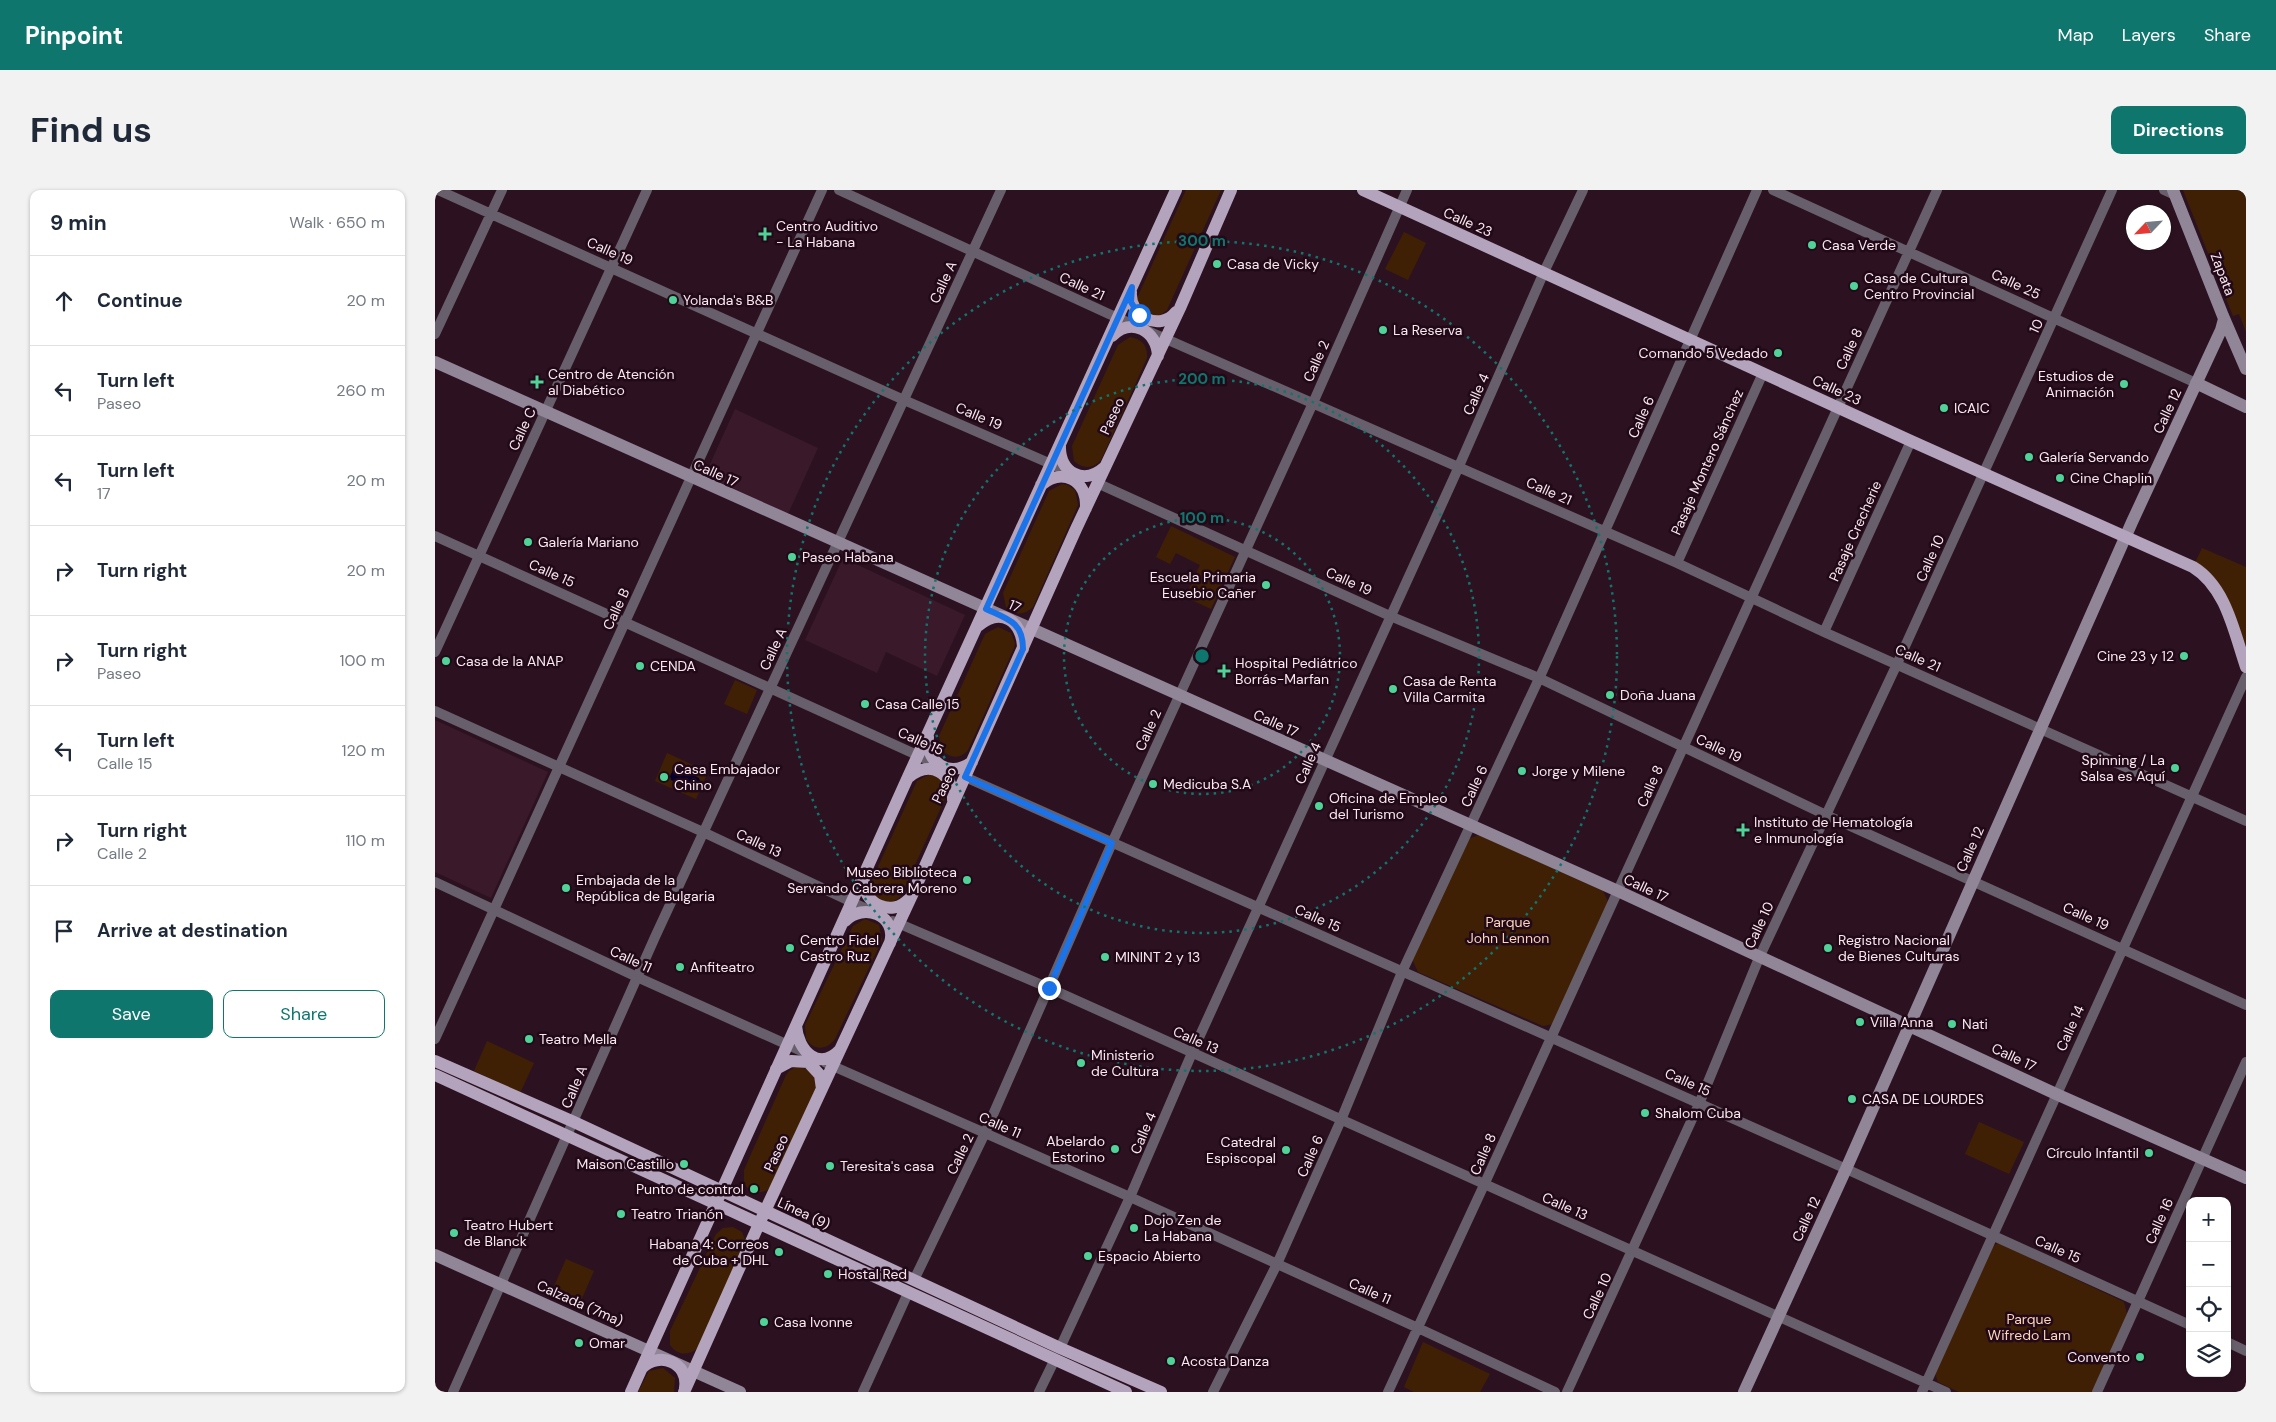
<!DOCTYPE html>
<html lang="en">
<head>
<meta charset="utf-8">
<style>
	body { margin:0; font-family:"DM Sans",sans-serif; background:#f2f2f3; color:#1f2937 }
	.controls { position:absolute; right:15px; bottom:15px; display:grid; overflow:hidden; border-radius:10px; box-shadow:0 1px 4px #0004 }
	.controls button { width:45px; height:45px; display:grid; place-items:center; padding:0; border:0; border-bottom:1px solid #e0e1e3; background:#fff; color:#1f2937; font:25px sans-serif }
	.compass { position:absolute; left:1691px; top:15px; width:45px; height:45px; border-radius:50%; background:#fff; box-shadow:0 1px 4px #0004; rotate:244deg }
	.stop { position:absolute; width:15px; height:15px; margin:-11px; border:4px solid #1a73e8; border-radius:50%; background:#fff }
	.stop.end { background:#1a73e8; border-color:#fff; box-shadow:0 1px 5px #0008 }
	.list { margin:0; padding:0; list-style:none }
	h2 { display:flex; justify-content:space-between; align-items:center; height:65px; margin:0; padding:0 20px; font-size:21px }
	h2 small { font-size:16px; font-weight:400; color:#747a83 }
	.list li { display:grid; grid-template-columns:32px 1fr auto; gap:15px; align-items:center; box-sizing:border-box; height:90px; padding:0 20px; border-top:1px solid #e0e1e3 }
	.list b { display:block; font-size:19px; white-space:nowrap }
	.list p { margin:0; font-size:16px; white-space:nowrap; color:#747a83 }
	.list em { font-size:16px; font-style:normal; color:#747a83 }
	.actions { display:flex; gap:10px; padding:15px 20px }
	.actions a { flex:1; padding:11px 0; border:1px solid #0f766e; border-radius:10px; text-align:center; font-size:18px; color:#0f766e }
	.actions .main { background:#0f766e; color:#fff }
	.icon { flex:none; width:28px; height:28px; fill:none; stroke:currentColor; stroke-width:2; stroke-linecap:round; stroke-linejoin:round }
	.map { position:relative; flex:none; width:1811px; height:1202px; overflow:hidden; border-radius:10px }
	header { display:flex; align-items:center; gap:30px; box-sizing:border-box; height:70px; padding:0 25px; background:#0f766e; color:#fff }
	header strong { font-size:24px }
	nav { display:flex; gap:28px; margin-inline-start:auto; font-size:18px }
	.intro { display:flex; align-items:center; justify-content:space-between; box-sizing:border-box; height:120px; padding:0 30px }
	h1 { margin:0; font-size:35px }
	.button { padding:12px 22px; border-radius:10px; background:#0f766e; color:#fff; font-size:18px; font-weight:700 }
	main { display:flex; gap:30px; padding:0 30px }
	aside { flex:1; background:#fff; border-radius:10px; box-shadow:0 1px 4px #0004 }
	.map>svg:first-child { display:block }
</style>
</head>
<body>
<header>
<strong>Pinpoint</strong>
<nav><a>Map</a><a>Layers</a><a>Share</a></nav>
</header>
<div class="intro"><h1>Find us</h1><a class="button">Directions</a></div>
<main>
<aside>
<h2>9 min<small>Walk · 650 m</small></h2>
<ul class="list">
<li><svg class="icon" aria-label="ahead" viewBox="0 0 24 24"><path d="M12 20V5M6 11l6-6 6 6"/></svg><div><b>Continue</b></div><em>20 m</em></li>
<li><svg class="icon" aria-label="left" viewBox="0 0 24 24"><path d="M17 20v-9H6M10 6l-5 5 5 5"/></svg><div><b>Turn left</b><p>Paseo</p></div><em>260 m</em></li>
<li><svg class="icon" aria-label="left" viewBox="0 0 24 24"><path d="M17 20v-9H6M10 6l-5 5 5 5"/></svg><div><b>Turn left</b><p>17</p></div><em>20 m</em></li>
<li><svg class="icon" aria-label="right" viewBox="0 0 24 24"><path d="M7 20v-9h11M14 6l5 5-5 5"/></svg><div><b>Turn right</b></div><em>20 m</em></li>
<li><svg class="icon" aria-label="right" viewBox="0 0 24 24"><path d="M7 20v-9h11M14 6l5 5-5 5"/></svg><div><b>Turn right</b><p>Paseo</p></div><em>100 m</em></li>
<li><svg class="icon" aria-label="left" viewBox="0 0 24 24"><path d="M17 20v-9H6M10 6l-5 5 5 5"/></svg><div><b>Turn left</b><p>Calle 15</p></div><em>120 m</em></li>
<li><svg class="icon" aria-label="right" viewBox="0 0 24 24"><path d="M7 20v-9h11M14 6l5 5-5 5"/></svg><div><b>Turn right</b><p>Calle 2</p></div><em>110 m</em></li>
<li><svg class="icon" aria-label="arrive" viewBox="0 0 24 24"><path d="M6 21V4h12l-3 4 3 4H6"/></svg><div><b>Arrive at destination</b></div></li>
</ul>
<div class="actions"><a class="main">Save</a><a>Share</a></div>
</aside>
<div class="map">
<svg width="1811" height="1202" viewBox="0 0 1811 1202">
	<rect width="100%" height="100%" fill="#2c1220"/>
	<path fill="#39192a" d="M300 219 383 258 353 324 270 285Z
		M408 368 530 425 502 486 451 462 442 483 370 450Z
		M0 530 113 582 56 708 0 682Z"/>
	<path fill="#402005" d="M751 0H786L732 120 724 126H714L702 111 703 106Z
		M1748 0H1811V142L1804 124 1798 126Z
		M969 42 991 53 973 90 950 79Z
		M695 147C707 149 713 156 712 168L666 270C658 279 648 279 639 271L637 256 683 155Z
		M627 294 632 295 640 300 643 315 598 417C590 425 579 426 571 417L568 403 614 301Z
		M736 336 800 367 776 419 750 407 765 375 741 363 735 374 721 367Z
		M1767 358 1811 377V477L1795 431 1758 377Z
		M563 437 576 443 580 453 579 458 533 560C526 569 515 569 507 560L504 546 550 444Z
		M300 490 322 500 312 524 289 514Z
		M232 563 273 582 261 609 220 591Z
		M495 584 508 590 512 604 466 706 458 712 443 710 436 697V692L482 591Z
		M1044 645 1168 701 1174 714 1118 834 1108 836 983 782 977 769 1033 649Z
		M430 729 444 735 447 750 400 849C392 860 379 861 371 849L370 835 418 736Z
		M52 851 99 873 85 903 39 881Z
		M362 876 377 881 382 894 380 900 336 997C327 1005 317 1004 309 994V980L351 885 354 881Z
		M1544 932 1589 952 1574 984 1530 964Z
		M298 1037 307 1042 311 1052 262 1159C252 1166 242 1165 235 1155V1141L281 1044 288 1038Z
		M1563 1053 1689 1112 1692 1124 1657 1202H1524L1503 1192 1500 1183 1555 1058Z
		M131 1069 159 1081 145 1113 117 1101Z
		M988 1152 1055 1184 1045 1202H979L969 1197Z
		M228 1178 240 1188 239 1202H203L214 1181Z"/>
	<path fill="#07002e" d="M242 577 264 588 265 591 261 599 257 601 236 590 235 586 239 578Z"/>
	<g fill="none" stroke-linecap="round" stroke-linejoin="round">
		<path stroke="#675f6b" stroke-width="10" d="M3 0 469 210 623 277
			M404 0 674 124 1242 373 1389 442 1811 631
			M1338 0 1761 193
			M1729 0 1740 5
			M0 144 67 0
			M662 293 955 426 1104 488 1391 625 1811 815
			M0 346 504 575
			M1242 373 1328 183
			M1389 442 1476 251
			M0 462 212 0
			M0 521 268 642 438 722
			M530 587 1398 973 1755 1135
			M0 692 202 787 373 864
			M458 731 614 798 1511 1202
			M0 849 387 0
			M391 873 695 1007 983 1138 1120 1202
			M479 1090 550 943 677 653 878 213 972 0
			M1792 1152 1811 1161
			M625 1158 695 1007 757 863 1021 283 1109 82 1148 0
			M18 1202 220 747 566 0
			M428 1202 473 1103
			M604 1202 620 1169
			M778 1202 842 1074 906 930 967 782 1108 480 1322 0
			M953 1202 1049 995 1502 0
			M1132 1202 1264 914 1324 768 1462 474 1677 0
			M1487 1202 1811 487
			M1662 1202 1811 872"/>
		<path stroke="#918598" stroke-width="12" d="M1738 0 1788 126 1811 179
			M0 172 1183 701 1621 904 1811 988
			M1761 193 1811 217
			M0 1065 305 1202
			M1309 1202 1411 979 1697 332 1786 140 1789 129"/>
		<path stroke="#b3a3bc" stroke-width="12" d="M928 0 1476 251 1758 377C1791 397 1799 442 1811 477
			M696 102C694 127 725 142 741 122
			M677 146C696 127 722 140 723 166
			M625 256C624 283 649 296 670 277
			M606 295C628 277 652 290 651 318
			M543 436C566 416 588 431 588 459
			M493 547C491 574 515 588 537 572
			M474 587C495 569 519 583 518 610
			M429 689C427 714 457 728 474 709
			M410 731C428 712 463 725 455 753
			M361 836C363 861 384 882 405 860
			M0 871 139 932 625 1158 726 1202
			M341 879 356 871 373 872 385 885 387 899
			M0 885 691 1202
			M207 1178C224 1161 254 1172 250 1198
			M196 1202 473 587 741 0
			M249 1202 324 1034 478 703 641 339 745 118 796 0"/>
	</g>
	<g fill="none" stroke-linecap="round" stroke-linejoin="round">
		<path stroke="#1a73e8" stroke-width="6" d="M614 798 677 653 530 587 588 459C588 432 573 429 551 419L697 97 696 112 704 125"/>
	</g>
	<g fill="none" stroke="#0f766e" stroke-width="2.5" stroke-dasharray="2.5 5">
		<circle cx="767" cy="466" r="138"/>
		<circle cx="767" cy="466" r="277"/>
		<circle cx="767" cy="466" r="415"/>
	</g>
	<g fill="#50d398" stroke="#210917" stroke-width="2">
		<path d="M327.5 36.5h5v5h5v5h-5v5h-5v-5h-5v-5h5z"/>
		<circle cx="1377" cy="55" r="5"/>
		<circle cx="782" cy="74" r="5"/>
		<circle cx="1419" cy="96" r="5"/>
		<circle cx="238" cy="110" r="5"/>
		<circle cx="948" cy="140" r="5"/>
		<circle cx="1343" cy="163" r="5"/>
		<path d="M99.5 184.5h5v5h5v5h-5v5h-5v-5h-5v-5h5z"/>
		<circle cx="1689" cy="194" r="5"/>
		<circle cx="1509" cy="218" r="5"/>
		<circle cx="1594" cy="267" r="5"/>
		<circle cx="1625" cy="288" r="5"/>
		<circle cx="93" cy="352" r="5"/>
		<circle cx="357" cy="367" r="5"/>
		<circle cx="831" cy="395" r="5"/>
		<circle cx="1749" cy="466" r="5"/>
		<circle cx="11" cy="471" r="5"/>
		<circle cx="205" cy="476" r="5"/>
		<path d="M786.5 473.5h5v5h5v5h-5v5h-5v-5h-5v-5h5z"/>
		<circle cx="958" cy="499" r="5"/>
		<circle cx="1175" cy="505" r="5"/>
		<circle cx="430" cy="514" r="5"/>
		<circle cx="1740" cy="578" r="5"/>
		<circle cx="1087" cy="581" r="5"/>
		<circle cx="229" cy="587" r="5"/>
		<circle cx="718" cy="594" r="5"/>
		<circle cx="884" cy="616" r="5"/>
		<path d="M1305.5 632.5h5v5h5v5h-5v5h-5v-5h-5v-5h5z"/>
		<circle cx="532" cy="690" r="5"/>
		<circle cx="131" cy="698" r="5"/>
		<circle cx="355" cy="758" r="5"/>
		<circle cx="1393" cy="758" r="5"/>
		<circle cx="670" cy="767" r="5"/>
		<circle cx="245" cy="777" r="5"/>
		<circle cx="1425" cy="832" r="5"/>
		<circle cx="1517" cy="834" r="5"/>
		<circle cx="94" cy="849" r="5"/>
		<circle cx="646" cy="873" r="5"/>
		<circle cx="1417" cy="909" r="5"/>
		<circle cx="1210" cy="923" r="5"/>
		<circle cx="680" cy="959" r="5"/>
		<circle cx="851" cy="960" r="5"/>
		<circle cx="1714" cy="963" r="5"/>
		<circle cx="249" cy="974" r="5"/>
		<circle cx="395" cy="976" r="5"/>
		<circle cx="319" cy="999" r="5"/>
		<circle cx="186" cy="1024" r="5"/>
		<circle cx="699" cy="1038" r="5"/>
		<circle cx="19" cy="1043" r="5"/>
		<circle cx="344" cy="1062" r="5"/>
		<circle cx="653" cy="1066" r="5"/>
		<circle cx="393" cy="1084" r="5"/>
		<circle cx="329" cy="1132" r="5"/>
		<circle cx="144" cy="1153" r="5"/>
		<circle cx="1705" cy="1167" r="5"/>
		<circle cx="736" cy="1171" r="5"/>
	</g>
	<g text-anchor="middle" stroke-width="5" stroke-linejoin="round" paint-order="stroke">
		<g font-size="14" fill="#fae8f0" stroke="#210917">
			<text transform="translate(1033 32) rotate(24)" y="5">Calle 23</text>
			<text transform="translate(175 61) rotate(24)" y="5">Calle 19</text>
			<text transform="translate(1788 84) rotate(69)" y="5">Zapata</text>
			<text transform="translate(508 92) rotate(-65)" y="5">Calle A</text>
			<text transform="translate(1581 94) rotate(25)" y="5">Calle 25</text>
			<text transform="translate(647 96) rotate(25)" y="5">Calle 21</text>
			<text transform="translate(1601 136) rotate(-65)" y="5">10</text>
			<text transform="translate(1414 159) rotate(-65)" y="5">Calle 8</text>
			<text transform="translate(881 171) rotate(-66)" y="5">Calle 2</text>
			<text transform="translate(1402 200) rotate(25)" y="5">Calle 23</text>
			<text transform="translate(1041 204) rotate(-66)" y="5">Calle 4</text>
			<text transform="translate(1732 221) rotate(-65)" y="5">Calle 12</text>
			<text transform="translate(544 226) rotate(23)" y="5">Calle 19</text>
			<text transform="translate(677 226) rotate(-65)" y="5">Paseo</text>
			<text transform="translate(1206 227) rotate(-66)" y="5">Calle 6</text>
			<text transform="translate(87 239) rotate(-65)" y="5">Calle C</text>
			<text transform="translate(1272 272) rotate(-66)" y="5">Pasaje Montero Sánchez</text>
			<text transform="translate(281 283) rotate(24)" y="5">Calle 17</text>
			<text transform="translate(1114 301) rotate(24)" y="5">Calle 21</text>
			<text transform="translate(1420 341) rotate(-66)" y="5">Pasaje Crecherie</text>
			<text transform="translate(1495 368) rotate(-66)" y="5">Calle 10</text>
			<text transform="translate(117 383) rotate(24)" y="5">Calle 15</text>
			<text transform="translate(914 391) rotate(24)" y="5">Calle 19</text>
			<text transform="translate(580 416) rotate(25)" y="5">17</text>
			<text transform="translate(181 419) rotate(-65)" y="5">Calle B</text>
			<text transform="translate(338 459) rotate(-65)" y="5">Calle A</text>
			<text transform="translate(1483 468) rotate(24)" y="5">Calle 21</text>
			<text transform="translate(841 533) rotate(24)" y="5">Calle 17</text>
			<text transform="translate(713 540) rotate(-66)" y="5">Calle 2</text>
			<text transform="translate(486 551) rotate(24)" y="5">Calle 15</text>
			<text transform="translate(1284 558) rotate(25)" y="5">Calle 19</text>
			<text transform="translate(873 573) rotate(-66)" y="5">Calle 4</text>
			<text transform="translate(509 595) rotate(-64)" y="5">Paseo</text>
			<text transform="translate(1039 596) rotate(-65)" y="5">Calle 6</text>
			<text transform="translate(1215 596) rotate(-66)" y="5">Calle 8</text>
			<text transform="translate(324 653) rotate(25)" y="5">Calle 13</text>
			<text transform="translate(1535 659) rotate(-66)" y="5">Calle 12</text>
			<text transform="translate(1211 698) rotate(25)" y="5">Calle 17</text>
			<text transform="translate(1651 726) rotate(24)" y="5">Calle 19</text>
			<text transform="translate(883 728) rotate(24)" y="5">Calle 15</text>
			<text transform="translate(1324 735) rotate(-65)" y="5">Calle 10</text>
			<text transform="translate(196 769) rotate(25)" y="5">Calle 11</text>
			<text transform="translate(1635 838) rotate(-66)" y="5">Calle 14</text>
			<text transform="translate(761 850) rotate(24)" y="5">Calle 13</text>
			<text transform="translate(1579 867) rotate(25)" y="5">Calle 17</text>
			<text transform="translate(1253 892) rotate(24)" y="5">Calle 15</text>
			<text transform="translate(139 897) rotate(-67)" y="5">Calle A</text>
			<text transform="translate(565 935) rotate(24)" y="5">Calle 11</text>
			<text transform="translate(708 943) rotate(-67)" y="5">Calle 4</text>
			<text transform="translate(341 963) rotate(-65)" y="5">Paseo</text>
			<text transform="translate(525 964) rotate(-64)" y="5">Calle 2</text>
			<text transform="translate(1048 964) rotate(-66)" y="5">Calle 8</text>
			<text transform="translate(875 966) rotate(-66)" y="5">Calle 6</text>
			<text transform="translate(1130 1016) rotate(24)" y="5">Calle 13</text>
			<text transform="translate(369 1023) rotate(25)" y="5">Línea (9)</text>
			<text transform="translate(1371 1029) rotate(-65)" y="5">Calle 12</text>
			<text transform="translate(1724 1031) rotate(-66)" y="5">Calle 16</text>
			<text transform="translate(1623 1059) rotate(24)" y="5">Calle 15</text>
			<text transform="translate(935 1101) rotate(24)" y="5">Calle 11</text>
			<text transform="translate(1162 1106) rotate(-65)" y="5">Calle 10</text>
			<text transform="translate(145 1113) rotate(24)" y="5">Calzada (7ma)</text>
		</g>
		<g font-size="14" fill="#fae8f0" stroke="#210917" text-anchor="start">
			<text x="341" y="41">Centro Auditivo<tspan x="341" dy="16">- La Habana</tspan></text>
			<text x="1387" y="60">Casa Verde</text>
			<text x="792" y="79">Casa de Vicky</text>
			<text x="1429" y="93">Casa de Cultura<tspan x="1429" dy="16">Centro Provincial</tspan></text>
			<text x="248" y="115">Yolanda's B&amp;B</text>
			<text x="958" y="145">La Reserva</text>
			<text x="1333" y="168" text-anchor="end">Comando 5 Vedado</text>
			<text x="113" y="189">Centro de Atención<tspan x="113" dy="16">al Diabético</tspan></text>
			<text x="1679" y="191" text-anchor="end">Estudios de<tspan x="1679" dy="16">Animación</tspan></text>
			<text x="1519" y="223">ICAIC</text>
			<text x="1604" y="272">Galería Servando</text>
			<text x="1635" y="293">Cine Chaplin</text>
			<text x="103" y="357">Galería Mariano</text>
			<text x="367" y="372">Paseo Habana</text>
			<text x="821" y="392" text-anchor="end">Escuela Primaria<tspan x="821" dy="16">Eusebio Cañer</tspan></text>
			<text x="1739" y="471" text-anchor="end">Cine 23 y 12</text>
			<text x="21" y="476">Casa de la ANAP</text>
			<text x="800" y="478">Hospital Pediátrico<tspan x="800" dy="16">Borrás-Marfan</tspan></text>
			<text x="215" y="481">CENDA</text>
			<text x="968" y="496">Casa de Renta<tspan x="968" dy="16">Villa Carmita</tspan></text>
			<text x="1185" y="510">Doña Juana</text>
			<text x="440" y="519">Casa Calle 15</text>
			<text x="1730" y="575" text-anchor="end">Spinning / La<tspan x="1730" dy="16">Salsa es Aquí</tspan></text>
			<text x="239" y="584">Casa Embajador<tspan x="239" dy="16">Chino</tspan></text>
			<text x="1097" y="586">Jorge y Milene</text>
			<text x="728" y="599">Medicuba S.A</text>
			<text x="894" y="613">Oficina de Empleo<tspan x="894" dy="16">del Turismo</tspan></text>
			<text x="1319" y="637">Instituto de Hematología<tspan x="1319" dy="16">e Inmunología</tspan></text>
			<text x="522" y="687" text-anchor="end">Museo Biblioteca<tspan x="522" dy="16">Servando Cabrera Moreno</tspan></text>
			<text x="141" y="695">Embajada de la<tspan x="141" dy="16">República de Bulgaria</tspan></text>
			<text x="365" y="755">Centro Fidel<tspan x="365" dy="16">Castro Ruz</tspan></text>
			<text x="1403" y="755">Registro Nacional<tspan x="1403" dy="16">de Bienes Culturas</tspan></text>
			<text x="680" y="772">MININT 2 y 13</text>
			<text x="255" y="782">Anfiteatro</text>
			<text x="1435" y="837">Villa Anna</text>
			<text x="1527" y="839">Nati</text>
			<text x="104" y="854">Teatro Mella</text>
			<text x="656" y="870">Ministerio<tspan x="656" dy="16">de Cultura</tspan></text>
			<text x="1427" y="914">CASA DE LOURDES</text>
			<text x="1220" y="928">Shalom Cuba</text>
			<text x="670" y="956" text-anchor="end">Abelardo<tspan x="670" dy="16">Estorino</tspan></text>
			<text x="841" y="957" text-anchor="end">Catedral<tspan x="841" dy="16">Espiscopal</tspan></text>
			<text x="1704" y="968" text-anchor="end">Círculo Infantil</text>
			<text x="239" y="979" text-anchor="end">Maison Castillo</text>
			<text x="405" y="981">Teresita's casa</text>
			<text x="309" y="1004" text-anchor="end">Punto de control</text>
			<text x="196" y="1029">Teatro Trianón</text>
			<text x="709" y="1035">Dojo Zen de<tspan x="709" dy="16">La Habana</tspan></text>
			<text x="29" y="1040">Teatro Hubert<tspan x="29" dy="16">de Blanck</tspan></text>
			<text x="334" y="1059" text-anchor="end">Habana 4: Correos<tspan x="334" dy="16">de Cuba + DHL</tspan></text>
			<text x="663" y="1071">Espacio Abierto</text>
			<text x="403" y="1089">Hostal Red</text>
			<text x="339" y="1137">Casa Ivonne</text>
			<text x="154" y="1158">Omar</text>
			<text x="1695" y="1172" text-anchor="end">Convento</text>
			<text x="746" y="1176">Acosta Danza</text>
		</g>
		<g font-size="14" fill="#fbd4b9" stroke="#210917">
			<text x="1073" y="737">Parque<tspan x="1073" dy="16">John Lennon</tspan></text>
			<text x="1594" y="1134">Parque<tspan x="1594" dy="16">Wifredo Lam</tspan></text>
		</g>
	</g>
	<circle cx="767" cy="466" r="8" fill="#0f766e" stroke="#210917" stroke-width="2.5"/>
	<g font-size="15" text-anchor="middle" font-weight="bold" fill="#0f766e" stroke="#210917" stroke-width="5" stroke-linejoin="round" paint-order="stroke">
		<text x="767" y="56">300 m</text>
		<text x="767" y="194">200 m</text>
		<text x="767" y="333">100 m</text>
	</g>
</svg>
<div class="controls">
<button>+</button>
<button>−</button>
<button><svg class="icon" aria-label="locate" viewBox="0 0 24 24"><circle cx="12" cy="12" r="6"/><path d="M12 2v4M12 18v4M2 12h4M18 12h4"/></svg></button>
<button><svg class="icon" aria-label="layers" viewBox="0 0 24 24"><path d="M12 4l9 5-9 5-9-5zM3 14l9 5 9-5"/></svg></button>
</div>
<svg class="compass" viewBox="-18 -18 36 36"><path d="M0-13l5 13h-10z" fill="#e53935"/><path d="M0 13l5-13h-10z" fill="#747a83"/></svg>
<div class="stop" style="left:704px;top:125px"></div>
<div class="stop end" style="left:614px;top:798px"></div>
</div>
</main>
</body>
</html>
